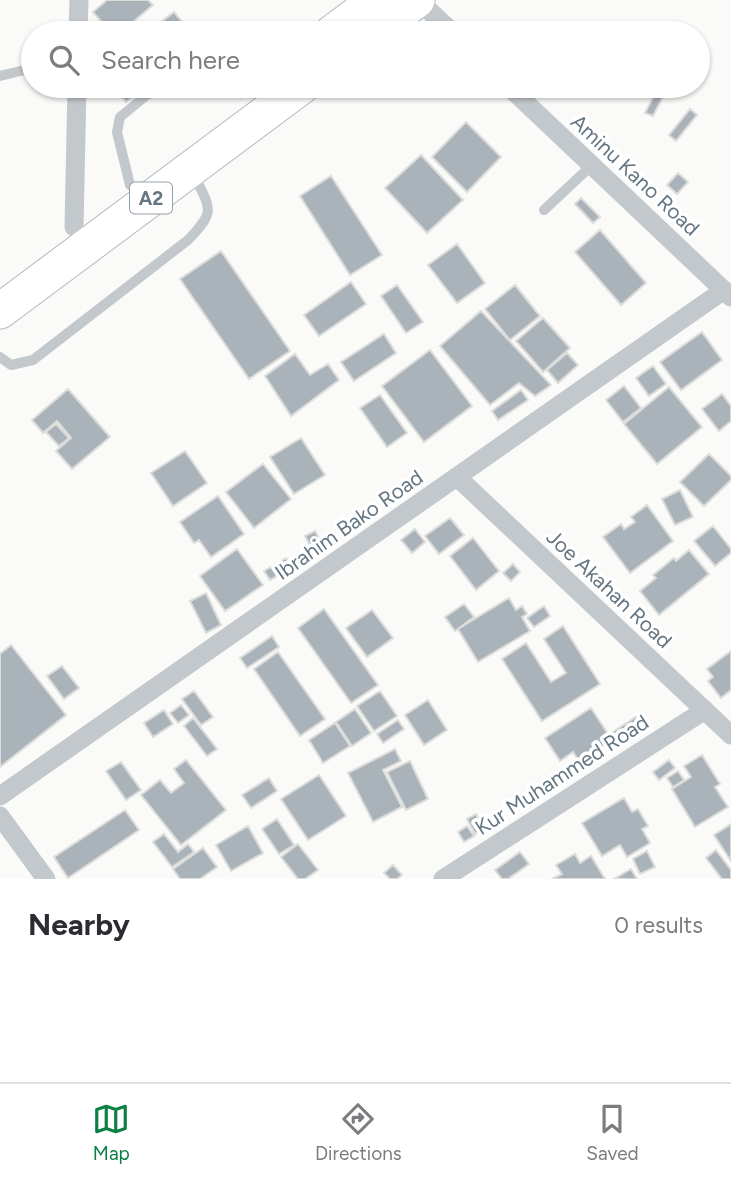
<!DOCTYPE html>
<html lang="en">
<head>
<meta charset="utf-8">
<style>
	body { margin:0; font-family:Figtree,sans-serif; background:#f7f7f7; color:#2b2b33 }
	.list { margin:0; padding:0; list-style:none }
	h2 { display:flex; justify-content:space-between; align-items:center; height:91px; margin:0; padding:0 28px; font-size:30px }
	h2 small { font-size:23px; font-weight:400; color:#7c7c81 }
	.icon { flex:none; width:38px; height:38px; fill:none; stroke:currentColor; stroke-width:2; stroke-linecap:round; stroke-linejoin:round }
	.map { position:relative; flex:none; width:731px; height:879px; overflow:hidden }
	.search { position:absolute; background:#fff; box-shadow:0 2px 5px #0004; left:21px; right:21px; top:21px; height:77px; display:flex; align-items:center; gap:18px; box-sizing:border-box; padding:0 24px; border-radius:38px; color:#7c7c81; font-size:26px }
	.sheet { height:203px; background:#fff }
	nav { display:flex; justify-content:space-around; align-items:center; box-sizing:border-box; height:98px; border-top:2px solid #e1e1e2; background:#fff; font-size:19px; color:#7c7c81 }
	nav a { display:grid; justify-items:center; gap:4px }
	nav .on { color:#0b8043 }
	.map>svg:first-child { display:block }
</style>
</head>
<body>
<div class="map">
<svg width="731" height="879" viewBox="0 0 731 879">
	<rect width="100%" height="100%" fill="#fafaf8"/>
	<path fill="#aab3b9" stroke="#dcdcda" stroke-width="2" d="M107 0H148L153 5 120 33H111L93 12Z
		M174 12 191 33H147Z
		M113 86H147L126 102Z
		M659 86 667 89 653 116 645 113Z
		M690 109 697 115 676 141 669 135Z
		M466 122 501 157 467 192 432 157Z
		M421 155 463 200 427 233 385 188Z
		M678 173 688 182 677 194 667 185Z
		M331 176 382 255 350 275 300 196Z
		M581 198 600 217 593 223 575 204Z
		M600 230 646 283 621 305 575 252Z
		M457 244 485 283 457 303 428 265Z
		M221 251 290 351 249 379 180 279Z
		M351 282 366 304 319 336 304 315Z
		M397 285 423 322 406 333 381 296Z
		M515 285 540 316 510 340 485 309Z
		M481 311 551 385 535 396 519 383 490 405 440 346Z
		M543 318 570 348 543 372 516 341Z
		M702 332 722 360 681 390 660 362Z
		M384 334 396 353 354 381 341 362Z
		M430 350 472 406 424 442 382 386Z
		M567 353 578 365 558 383 547 370Z
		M295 354 310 375 328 364 339 380 291 416 265 376Z
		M653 366 666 384 649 396 636 378Z
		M624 386 641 408 623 422 606 400Z
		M669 387 702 427 657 464 624 424Z
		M68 389 110 437 72 469 56 451 71 438 57 421 43 433 32 420Z
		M521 390 528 400 498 420 492 411Z
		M722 394 731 406V421L719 431 702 409Z
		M380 395 407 433 387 447 360 408Z
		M56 424 69 438 59 446 46 432Z
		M301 438 325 475 294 494 270 457Z
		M185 451 207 483 173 506 151 473Z
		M709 454 731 476V480L704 506 680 482Z
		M263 464 291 499 254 528 226 492Z
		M680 490 693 517 675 525 662 499Z
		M218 496 244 534 211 557 199 540 194 543 180 522Z
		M647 505 673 541 630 573 603 537 621 524 624 529 635 522 631 517Z
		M450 518 464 535 439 554 425 536Z
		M713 526 731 549V553L715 566 694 541Z
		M415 529 425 542 412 553 401 540Z
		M315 531 326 550 315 555 305 536Z
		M473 538 499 571 476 590 450 556Z
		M237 549 263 585 225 611 200 576Z
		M689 550 709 574 659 615 640 591 656 578 653 575 674 558 676 561Z
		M286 558 292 568 270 580 264 571Z
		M513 564 520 572 511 581 503 573Z
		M206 593 221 625 206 633 190 601Z
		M509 598 516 610 522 606 527 614 522 617 530 631 478 662 458 629Z
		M464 604 474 617 455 631 445 617Z
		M544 606 550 616 534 627 527 618Z
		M324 609 378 685 351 703 298 628Z
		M372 610 393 638 367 657 346 628Z
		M563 626 600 684 542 721 502 659 526 643 551 682 566 673 544 639Z
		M272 636 279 647 247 668 240 658Z
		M11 645 66 715 0 767V654Z
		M731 651V690L721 698 708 681 713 677 707 669Z
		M278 652 325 719 300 736 254 669Z
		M62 666 79 688 64 699 47 676Z
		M194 691 213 717 201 725 182 699Z
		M380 691 397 716 374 731 357 706Z
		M428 700 447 730 424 745 405 715Z
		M181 705 189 715 178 723 170 713Z
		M591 708 612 740 579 761 573 752 560 761 545 738Z
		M355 709 371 733 352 746 336 722Z
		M164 710 173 724 153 737 144 723Z
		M637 716 642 722 638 725 641 730 618 745 610 734Z
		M193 718 217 749 207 756 184 726Z
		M398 720 404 729 383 743 377 734Z
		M335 723 350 746 323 763 309 740Z
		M395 749 401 761 383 770 402 807 373 822 348 773Z
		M702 755 720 784 715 787 728 807 695 827 672 789 691 777 684 766Z
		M186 760 226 810 181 845 141 795 160 780 171 793 184 783 174 769Z
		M669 760 675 768 659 780 653 772Z
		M410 761 428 799 406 810 387 772Z
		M121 762 141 790 126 800 106 771Z
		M678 771 684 780 673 787 667 778Z
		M319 775 346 816 308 840 281 799Z
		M269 778 277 791 251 808 242 795Z
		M624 798 632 812 638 809 648 826 642 829 650 843 627 857 620 845 602 856 582 823Z
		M125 810 139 830 68 878 54 857Z
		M476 814 484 828 475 834 467 819Z
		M277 819 294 845 279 854 262 829Z
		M731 824V861L714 835Z
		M248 826 263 853 231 871 216 845Z
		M467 826 474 836 464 842 458 832Z
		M164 834 178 852 188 844 194 852 172 867 153 842Z
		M298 844 318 870 305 879H298L281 857Z
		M203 848 217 867 200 879H180L173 869Z
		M716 850 731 870V879H722L706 858Z
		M647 851 655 867 640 874 633 859Z
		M520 852 529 864 508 879H502L495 870Z
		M575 854 580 863 591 856 605 879H552L562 874 556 865Z
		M393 865 402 875 397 879H390L384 873Z
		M631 869 637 879H614Z"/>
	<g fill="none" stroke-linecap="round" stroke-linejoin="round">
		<defs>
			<path id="highway" d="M332 33 376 0
				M372 33 417 0
				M0 311 302 86"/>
		</defs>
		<use href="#highway" stroke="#b4b9bd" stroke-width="37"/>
		<path stroke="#c3c8cc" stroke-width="10" d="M0 76 33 68
			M130 185 117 132 120 117 158 86
			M544 210 592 165
			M0 357 11 365 33 360 188 240C216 211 211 210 194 175"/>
		<path stroke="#c3c8cc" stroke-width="19" d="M418 0 453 33
			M78 33 79 0
			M508 86 731 297
			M74 227 77 86
			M457 477 731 735
			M0 796 724 290
			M0 816 46 879
			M443 879 705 710"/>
		<use href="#highway" stroke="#fff" stroke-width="35"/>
	</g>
	<g text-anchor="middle" stroke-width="7" stroke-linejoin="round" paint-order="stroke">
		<rect fill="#fff" stroke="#939fa8" stroke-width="2" x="130" y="182.5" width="42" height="31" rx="5"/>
		<g font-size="19" font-weight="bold" fill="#657683">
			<text x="151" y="205">A2</text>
		</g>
		<g font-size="21" fill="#657683" stroke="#fff">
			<text transform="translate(635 175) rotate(43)" y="7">Aminu Kano Road</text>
			<text transform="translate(349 525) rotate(-35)" y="7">Ibrahim Bako Road</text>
			<text transform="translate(609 589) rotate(43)" y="7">Joe Akahan Road</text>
			<text transform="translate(562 775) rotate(-33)" y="7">Kur Muhammed Road</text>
		</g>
	</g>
</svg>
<div class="search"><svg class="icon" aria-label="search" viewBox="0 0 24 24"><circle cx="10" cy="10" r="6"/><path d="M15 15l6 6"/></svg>Search here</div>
</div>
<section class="sheet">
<h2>Nearby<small>0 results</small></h2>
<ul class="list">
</ul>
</section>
<nav>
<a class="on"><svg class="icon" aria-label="map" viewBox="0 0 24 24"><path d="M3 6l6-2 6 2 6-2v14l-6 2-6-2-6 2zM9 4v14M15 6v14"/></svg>Map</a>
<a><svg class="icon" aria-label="directions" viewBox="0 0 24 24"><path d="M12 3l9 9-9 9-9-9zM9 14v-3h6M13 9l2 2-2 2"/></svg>Directions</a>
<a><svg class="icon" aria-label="saved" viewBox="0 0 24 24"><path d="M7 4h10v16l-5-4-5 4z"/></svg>Saved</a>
</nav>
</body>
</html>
